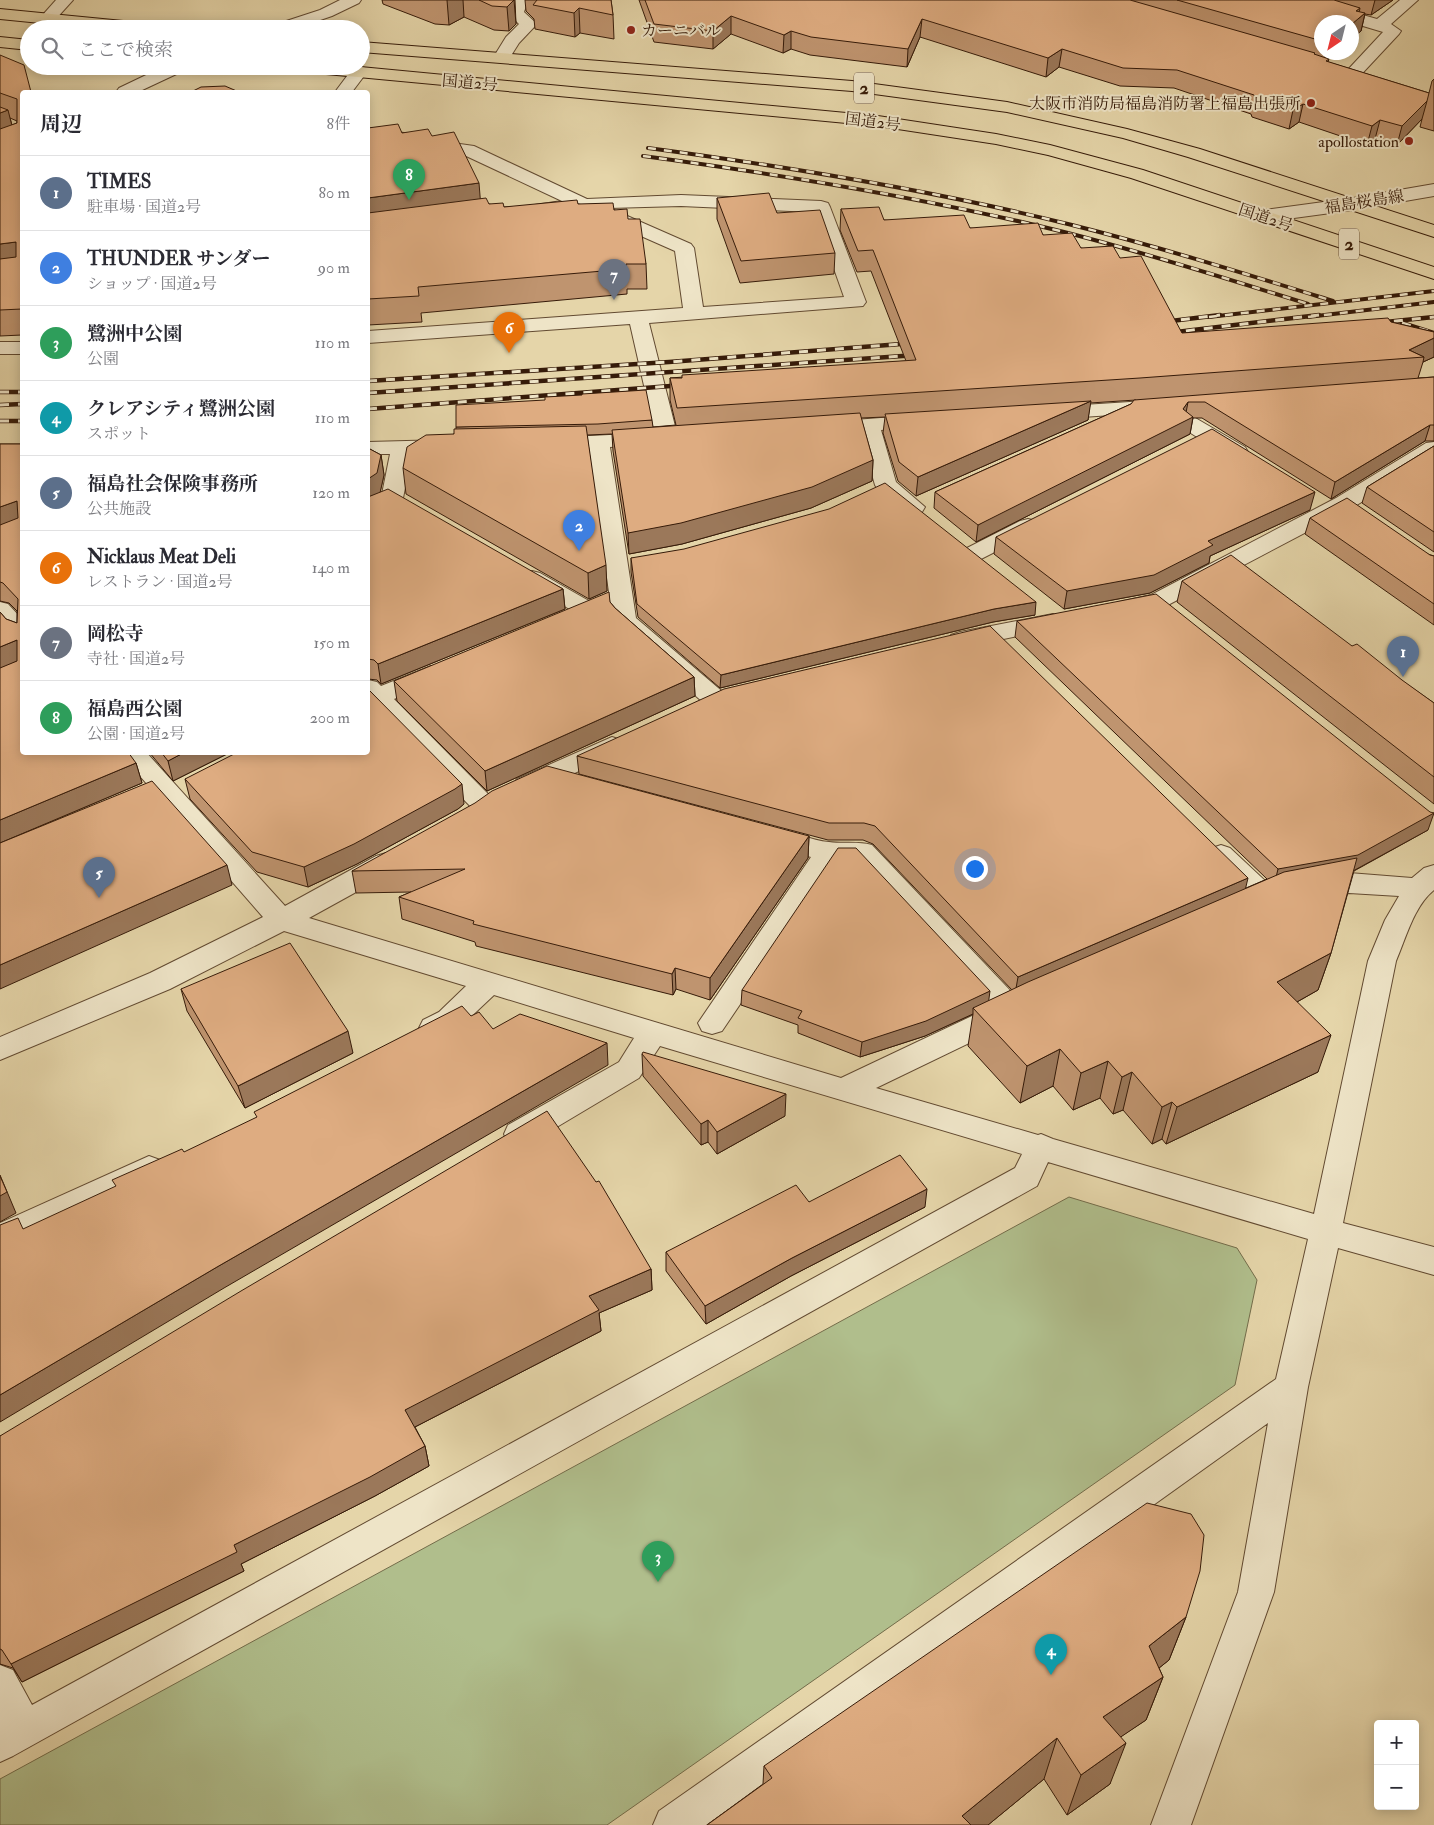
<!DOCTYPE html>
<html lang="ja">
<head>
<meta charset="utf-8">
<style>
	body { margin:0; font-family:"IM FELL Double Pica","Noto Serif JP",serif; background:#f7f7f7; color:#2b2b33 }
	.controls { position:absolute; right:15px; bottom:15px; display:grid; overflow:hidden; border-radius:5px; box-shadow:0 2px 12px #0003 }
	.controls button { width:45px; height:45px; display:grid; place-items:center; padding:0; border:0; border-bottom:1px solid #e1e1e2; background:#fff; color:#2b2b33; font:25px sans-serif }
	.compass { position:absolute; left:1314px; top:15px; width:45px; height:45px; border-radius:50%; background:#fff; box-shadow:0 2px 12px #0003; rotate:215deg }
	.you { position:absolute; left:974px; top:868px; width:18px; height:18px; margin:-12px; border:4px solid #fff; border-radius:50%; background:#1a73e8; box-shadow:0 0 0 8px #1a73e833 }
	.badge { display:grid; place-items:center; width:32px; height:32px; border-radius:50%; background:#8f2418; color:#fff; font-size:16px; font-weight:700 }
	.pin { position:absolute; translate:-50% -41px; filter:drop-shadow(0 1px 2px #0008) }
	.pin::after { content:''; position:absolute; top:26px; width:18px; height:15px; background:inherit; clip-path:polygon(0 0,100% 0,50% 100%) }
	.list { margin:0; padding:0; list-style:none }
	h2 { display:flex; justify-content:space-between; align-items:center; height:65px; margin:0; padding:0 20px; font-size:21px }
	h2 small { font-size:16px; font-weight:400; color:#7c7c81 }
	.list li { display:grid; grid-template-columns:32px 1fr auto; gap:15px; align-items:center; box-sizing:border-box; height:75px; padding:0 20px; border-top:1px solid #e1e1e2 }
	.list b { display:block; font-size:19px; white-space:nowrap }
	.list p { margin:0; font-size:16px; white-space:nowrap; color:#7c7c81 }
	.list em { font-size:16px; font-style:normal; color:#7c7c81 }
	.icon { flex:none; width:28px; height:28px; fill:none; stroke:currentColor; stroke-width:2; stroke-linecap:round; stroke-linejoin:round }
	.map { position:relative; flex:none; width:1434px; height:1825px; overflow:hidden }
	.search { position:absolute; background:#fff; box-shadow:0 2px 12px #0003; left:20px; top:20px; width:350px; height:55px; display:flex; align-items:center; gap:12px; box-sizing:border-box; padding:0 18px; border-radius:28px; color:#7c7c81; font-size:19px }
	.panel { position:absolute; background:#fff; box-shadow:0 2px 12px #0003; left:20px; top:90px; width:350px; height:665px; border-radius:5px }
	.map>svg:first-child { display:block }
</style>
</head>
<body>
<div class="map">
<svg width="1434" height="1825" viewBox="0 0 1434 1825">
	<rect width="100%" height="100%" fill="#e5d5a9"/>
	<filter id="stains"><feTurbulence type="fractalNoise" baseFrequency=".004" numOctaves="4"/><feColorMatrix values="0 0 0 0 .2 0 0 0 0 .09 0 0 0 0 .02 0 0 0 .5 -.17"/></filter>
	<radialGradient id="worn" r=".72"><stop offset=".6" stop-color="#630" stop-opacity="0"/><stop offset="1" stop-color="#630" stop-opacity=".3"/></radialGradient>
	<path fill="#b0be8c" stroke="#736c4a" d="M1069 1197 1237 1248 1257 1280 1235 1385 607 1825H0V1779Z"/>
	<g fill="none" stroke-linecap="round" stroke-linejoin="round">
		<defs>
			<path id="minor" d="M56 0H73L54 21H42L40 18Z
				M340 0H361L359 3 332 16 294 29H269L271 26 320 10Z
				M512 0H528L524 12 537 24 519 43 507 62H495L493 58 506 37 519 24 508 13Z
				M1284 0H1310L1377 19 1400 0H1418L1391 24 1401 31 1399 34 1356 80H1344L1342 76 1383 32 1286 3Z
				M165 66H187L185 70 138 92H116L119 88Z
				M359 67 365 68 367 72 352 92H335L353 68Z
				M368 131 474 146 587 199 681 195 821 201 828 203 830 207 866 302 863 306 649 323 678 438 675 443 667 444 658 441 657 444 610 447 636 618 724 693 727 699 724 705 715 707 706 705 617 626 613 621 589 448 550 450 542 449 539 444 542 439 550 438 649 433 655 434 630 324 368 343V331L683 308 675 251 582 210 542 215 535 213 533 209 535 205 562 201 464 155 368 141ZM681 206 814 212 844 297 703 307 694 248 691 244 609 208Z
				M1434 184V196L1353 210 1264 222 1257 220 1255 216 1257 212 1264 210 1353 198Z
				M0 342H22V354H0Z
				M1161 400 1168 402 1245 447 1248 452 1245 457 1237 459 1229 457 1157 412 1052 419 1045 417 1041 413 1045 409 1052 407Z
				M921 415 929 416 932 421 929 426 881 430 896 482 925 507 922 512 914 514 906 512 878 490 875 485 860 432 827 434 819 433 816 428 819 423 827 422Z
				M445 440 453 441 456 446 453 451 412 453 403 498 400 503 368 516V501L382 494 390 454H368V442Z
				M1434 442V457L1352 508 1166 606 1127 614 1119 612 1115 607 1119 602 1151 595 1336 498 1426 443Z
				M1028 519 1036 521 1039 526 1036 531 981 559 973 561 965 559 962 554 965 549 1020 521Z
				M532 571 540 573 596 605 600 610 596 615 588 617 580 615 524 583 520 578 524 573Z
				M0 602 8 604 22 619V641L14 638 0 623Z
				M1053 614 1061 617 1065 622 1061 627 960 648 951 645 948 640 951 635 960 632Z
				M431 666 440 668 443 674 440 680 394 699 493 799 497 805 493 811 484 814 475 811 373 708 368 709V680L377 682 381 686Z
				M612 737 621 740 625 746 621 752 535 791 526 794 517 791 513 785 517 779Z
				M119 752H146L285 906 376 856 386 853 396 856 399 863 396 870 309 918 841 1078 991 1007 856 862H836L722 1031 712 1034 702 1031 698 1023 811 857 765 845 761 838 765 831C786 825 808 841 829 842 844 844 858 841 872 845L1021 1002 1025 1010 1021 1018 876 1088 1038 1135 1041 1134 1053 1139 1314 1214 1368 961 1385 920 1399 896 1349 893 1313 900 1303 897 1299 890 1303 883 1349 873 1412 878 1424 868 1434 865V890C1414 906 1406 938 1396 961L1343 1223 1434 1247V1275L1338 1248 1308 1387 1274 1592 1191 1825H1151L1238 1592 1268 1423 706 1825H653L659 1811 1276 1379 1308 1239 1048 1162 1037 1186 13 1756 0 1762V1665L13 1670 32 1705 1015 1168 1022 1154 660 1046 639 1078 530 1143 519 1146 508 1143 504 1134 508 1125 619 1062 634 1038 494 995 459 1028 433 1039 423 1036 419 1028 423 1020 439 1012 466 986 284 931 170 989 0 1060V1037L150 973 263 917Z
				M1221 845 1230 848 1277 892 1281 899 1277 906 1267 909 1257 906 1212 862 1208 855 1212 848Z
				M149 1156 160 1160 164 1169 160 1178 0 1250V1223Z"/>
			<path id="highway" d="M0 9 154 24 160 26 162 29H101L0 19Z
				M0 37 29 40V50L0 47Z
				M361 42 852 81 1007 102 1127 129 1200 149 1434 225V237L1188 157 1123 138 1007 112 852 91 361 52Z
				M286 66H350L878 116 996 134 1050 145 1143 170 1434 267V279L1131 178 1048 155 996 144 878 126 294 71 288 70Z"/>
		</defs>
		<use href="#minor" stroke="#624a31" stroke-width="2"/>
		<use href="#highway" stroke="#361b09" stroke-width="2"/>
		<use href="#minor" fill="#eee4c7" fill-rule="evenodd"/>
		<use href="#highway" fill="#e5d5a9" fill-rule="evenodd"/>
		<defs>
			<path id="rail-far1" d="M648 148C790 167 932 190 1072 225 1160 247 1246 274 1333 301
				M643 156C785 175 926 198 1064 232 1147 253 1227 279 1308 304
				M1209 317 1434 291
				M1308 317 1434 302"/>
			<path id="rail" d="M1163 322 1220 315
				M1376 323 1434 317
				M1402 323 1434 333
				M1168 333 1319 315
				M368 381 669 362 914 343
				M0 392H22
				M368 393 917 355
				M0 405 22 404
				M368 409 684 385
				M0 421H22"/>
		</defs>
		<use href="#rail-far1" stroke="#361b09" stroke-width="4"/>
		<use href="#rail" stroke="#361b09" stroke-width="4.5"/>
		<use href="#rail-far1" stroke="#eee4c7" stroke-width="2.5" stroke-dasharray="8" stroke-linecap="butt"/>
		<use href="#rail" stroke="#eee4c7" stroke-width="3" stroke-dasharray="9" stroke-linecap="butt"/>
	</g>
	<path fill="#bf946f" stroke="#361b09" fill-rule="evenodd" d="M382 0H515L516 24 509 31 494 30 464 17 449 25 435 24 383 4Z
		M525 0H611L613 15 614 39 580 33 575 37 535 29 534 19 526 11Z
		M639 0H1393L1371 15 1365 14 1361 31 1322 22V52H1335L1328 59H1329L1328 62 1429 93 1432 81 1434 79V131L1420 127 1422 119 1397 145 1375 139 1367 145 1299 122 1289 129 1252 117 1251 114 1174 88 1120 86 1059 67 1046 77 920 37 907 67 810 55 791 49 783 53 731 34 713 49 654 42Z
		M0 55 22 92V335L0 336ZM10 118 17 121V123L12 125Z
		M368 128 432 136 480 199 489 204 504 207 578 204 614 210 628 219 646 264 647 289H627V294L421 313 422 322 368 325Z
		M717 198 777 213 835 253 834 274 740 283 717 219Z
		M841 209 884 220 1043 235 1081 248 1120 258 1182 333 1391 322 1434 332V357L1423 362 1418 378 1434 377V441H1425L1331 499 1202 418H1193L1190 434 976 542 934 508 935 492 1131 404 1136 400 1090 403 1088 420 916 496 898 481 883 433 885 417 861 418 873 460 872 481 811 508 682 544 629 554 613 451 612 434 587 435 607 591 589 599 406 494 403 468 454 434 456 429V427L652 420 653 427 676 425 670 400V378L906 361 871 271 857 272 840 230Z
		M0 444H22V752L136 763 142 783 0 843V612L6 619 17 623V611L9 603 0 601Z
		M1434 446V552L1362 503 1367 487Z
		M368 448 381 455 384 475 380 492 563 589 565 609 381 684 377 680 368 679Z
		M1310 510 1210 556 1209 563 1150 593 1064 609 994 554 996 537Z
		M1310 518 1434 556V625L1305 534Z
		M631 558 1035 615 993 622 720 688 638 617 631 572Z
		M1182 581 1352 646 1434 703V804L1177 602Z
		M610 602 615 608 694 677 695 696 487 791 397 701 394 681Z
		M1017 621 1428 830 1354 871 1331 953 1318 990 1297 1002 1318 1072 1166 1144 1162 1139 1152 1144 1123 1110 1113 1114 1100 1098 1073 1110 1053 1086 1020 1103 968 1046 973 1014 925 1036 860 1057 798 1033V1025L741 1005 742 990 989 1001 1012 990 873 844 863 840H828L579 774 577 756 1246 888 1267 879 1015 637Z
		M149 752H231L173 781Z
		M185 779 464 804 458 809 357 864 308 887 257 872 190 799Z
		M809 836 808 858 710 1000 676 989 673 995 476 946 475 942 402 919 399 897 411 892 356 893 352 871Z
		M181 989 353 1053 245 1108 187 1011Z
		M642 1054 785 1116 717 1154 708 1142 701 1145 643 1076Z
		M809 1202 925 1207 791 1276 706 1324 666 1271V1252Z
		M651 1269 652 1290 599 1313 601 1331 415 1427 425 1446 429 1466 375 1496 241 1564 244 1571 22 1682 13 1668 0 1664V1436Z
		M1186 1617 1169 1660 1159 1668 1163 1677 1146 1720 1120 1737 1110 1784 1067 1815 1044 1779 988 1825H707L763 1784 764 1766Z"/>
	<path fill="#9b785a" stroke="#361b09" d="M447 0H463L464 17 449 25Z
		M514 0 516 24 509 31 507 7Z
		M1375 0H1393L1371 15Z
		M579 8 580 33 575 37 574 13Z
		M1360 8 1358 19 1365 13 1361 31 1352 39V24L1356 11Z
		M731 16V34L713 49V31Z
		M922 19 920 37 907 67 908 49Z
		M791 31V49L783 53 784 35Z
		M1062 49 1059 67 1046 77 1048 58Z
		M1326 52H1335L1324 62Z
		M1427 101 1422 119 1397 145 1402 126Z
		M1303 104 1299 122 1289 129 1293 110Z
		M8 110 14 134 0 141V113Z
		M1380 120 1375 139 1367 145 1372 126Z
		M479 183 481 208 368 223V198Z
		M16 242 22 265 0 271V244Z
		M1434 338V357L1423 362 1424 357 1409 350Z
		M1091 401 1088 420 916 496 918 477Z
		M1188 402 1185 418 1193 417 1190 434 976 542 978 525 1183 409Z
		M1430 425 1425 441 1331 499 1335 482Z
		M381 455 384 475 380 493 368 500V479Z
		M873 460 872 481 811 508 682 544 629 554 628 533Z
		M1315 492 1310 510 1210 556 1209 563 1150 593 1064 609 1067 591 1208 541Z
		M17 501 22 519 0 528V507Z
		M606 565 607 591 589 599 588 573Z
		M563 589 565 609 381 684 378 664Z
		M1036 602 1035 615 993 622 720 688 721 675 994 609Z
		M17 640 22 659 0 669V647Z
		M694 677 695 696 487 791 485 771Z
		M185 752H231L173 781 168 761Z
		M136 763 142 783 0 843V820Z
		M462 784 464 804 458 809 357 864 308 887 304 867Z
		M1434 813 1428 830 1353 871 1274 886 1278 869Z
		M809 836 808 858 710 1000V978Z
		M227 865 232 885 0 989V965Z
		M1248 878 1244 895 1015 994 1018 977Z
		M1331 953 1318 990 1265 1020 1277 982Z
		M675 968 676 989 673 995 672 974Z
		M990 991 988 1006 973 1008V1014L925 1036 860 1057 862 1042Z
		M348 1031 353 1053 245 1108 238 1086Z
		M1331 1035 1318 1072 1166 1144 1177 1107Z
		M607 1043 608 1065 224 1288 0 1422V1395L217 1267Z
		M1060 1049 1053 1086 1020 1103 1027 1066Z
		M1108 1061 1100 1098 1073 1110 1081 1073Z
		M1132 1072 1123 1110 1113 1114 1122 1077Z
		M786 1094 785 1116 717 1154V1132Z
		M1172 1102 1162 1139 1152 1144 1162 1107Z
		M708 1120V1142L701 1145V1124Z
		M0 1175 16 1213 0 1222Z
		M927 1189 925 1207 791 1276 706 1324 705 1306 792 1258Z
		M651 1269 652 1290 599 1313 601 1331 409 1430 405 1410 589 1296Z
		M425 1446 429 1466 375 1496 241 1564 244 1571 22 1682 11 1664 234 1545Z
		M1186 1617 1169 1660 1133 1689 1149 1646Z
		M1163 1677 1146 1720 1088 1759 1103 1717Z
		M1057 1738 1044 1779 988 1825H960L962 1816Z
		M1126 1743 1110 1784 1067 1815 1081 1775Z"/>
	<path fill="#deac81" stroke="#361b09" d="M479 0H514L507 7 492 6Z
		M537 0H611L613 15 579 8 574 13 533 5Z
		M645 0H1130L1315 53 1314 54 1329 59 1326 61 1429 93 1427 101 1402 126 1380 120 1372 126 1303 104 1293 110 1256 98 1254 95 1177 70 1123 68 1062 49 1048 58 922 19 908 49 811 37 791 31 784 35 731 16 713 31 654 24Z
		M1177 0H1334L1360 8 1356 11 1365 13 1352 24V22H1322V41Z
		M0 55 24 65 31 92H22V309L0 310V259L16 257V242L0 244V129L17 123V99L0 93Z
		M225 86 239 92H191L201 87Z
		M0 107 8 110 0 113Z
		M398 124 402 133 428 129 432 136 454 132 479 183 368 198V128Z
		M769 193 777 213 820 210 835 253 741 261 717 198Z
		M486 198 489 204 503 203 504 207 577 200 578 204 613 203 614 210 627 209 628 219H640L646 264H626V269L418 287 419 296 368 299V213Z
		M879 207 884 220 964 215 970 228 1038 223 1043 235 1072 233 1081 248 1113 246 1120 258 1141 256 1182 333 1388 318 1391 322 1434 332V338L1409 350 1424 357 1140 378 677 408 670 378H682V375L916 360 873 250 858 251 841 209Z
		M1434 377V425H1430L1335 482 1205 402H1188L1183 409 1193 417 978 525 935 492 1131 404 1134 400Z
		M646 390 652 420 598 424 456 427V405L545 400V397L582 395V394Z
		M1091 401 918 477 899 462 885 414Z
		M860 413 873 460 812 487 681 523 628 533 612 430Z
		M586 426 606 565 588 573 403 468 407 447 426 435 454 434V429Z
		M1212 429 1315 492 1208 541 1213 545 1154 575 1067 591 996 537Z
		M0 444H22V752H128L136 763 0 820V668L17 661V640L0 647V612L6 619 17 623 18 599 3 583 0 582V525L18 518 17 501 0 507Z
		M1434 446V532L1367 487Z
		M368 448 381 455 377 473 368 479Z
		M885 483 1036 602 994 609 721 675 637 604 631 558 684 549 829 509Z
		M388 489 563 589 378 664 374 660 368 659V497Z
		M1347 498 1430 555 1434 556V604L1310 518Z
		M1231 555 1352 646 1357 644 1402 680 1434 703V777L1182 581Z
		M609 592 610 602 615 608 694 677 485 771 394 681Z
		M1156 594 1430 812 1434 813 1358 855 1278 869 1017 621Z
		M990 626 1248 878 1018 977 875 826 864 823H829L577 756 724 689Z
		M368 690H369L462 784 455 789 354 844 304 867 252 852 185 779 238 752H368Z
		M161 752H185L168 761Z
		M547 766 809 836 710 978 675 968 672 974 473 924 474 921 399 897 465 869 352 871 475 803 492 791Z
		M152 781 227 865 0 965V843Z
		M838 848H856L990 991 926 1021 862 1042 798 1018 802 1011 742 990Z
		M1357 858 1331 953 1277 982 1331 1035 1177 1107 1172 1102 1162 1107 1132 1072 1122 1077 1108 1061 1081 1073 1060 1049 1027 1066 973 1008 1028 982 1284 872Z
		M290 943 348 1031 238 1086 181 989Z
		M462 1006 471 1016 479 1012 493 1029 520 1014 607 1043 217 1267 0 1395V1225L18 1218 23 1229 116 1186 112 1180 182 1149 184 1152 257 1117 254 1112Z
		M643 1052 786 1094 717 1132 708 1120 701 1124 642 1054Z
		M547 1111 596 1182 599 1181 651 1269 589 1296 599 1310 405 1410 425 1446 370 1477 234 1545 237 1552 11 1664 2 1650 0 1649V1436L241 1291Z
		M900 1155 927 1189 792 1258 705 1306 666 1252 796 1185 809 1202Z
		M0 1176 7 1192 0 1196Z
		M1147 1503 1191 1514 1204 1535 1200 1571 1186 1617 1149 1646 1163 1677 1103 1717 1126 1743 1081 1775 1057 1738 962 1816 971 1825H707L772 1778 764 1766Z"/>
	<g fill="#8f2418" stroke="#eee4c7" stroke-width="2">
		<circle cx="631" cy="30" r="5"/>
		<circle cx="1311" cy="103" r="5"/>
		<circle cx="1409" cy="141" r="5"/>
	</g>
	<g text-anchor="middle" stroke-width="4" stroke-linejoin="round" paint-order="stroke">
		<g font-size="16" fill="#361b09" stroke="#eee4c7" text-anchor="end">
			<text x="641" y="36" text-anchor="start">カーニバル</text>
			<text x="1301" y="109">大阪市消防局福島消防署上福島出張所</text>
			<text x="1399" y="147">apollostation</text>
		</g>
		<g font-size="16" fill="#361b09" stroke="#eee4c7">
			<text transform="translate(470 82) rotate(5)" y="6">国道2号</text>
			<text transform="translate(873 121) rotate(7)" y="6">国道2号</text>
			<text transform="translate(1364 201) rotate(-9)" y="6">福島桜島線</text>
			<text transform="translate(1266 217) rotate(18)" y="6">国道2号</text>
		</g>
		<g fill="#eee4c7" stroke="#6d5742" stroke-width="1">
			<rect x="854" y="72.5" width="20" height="31" rx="4"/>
			<rect x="1339" y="228.5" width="20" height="31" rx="4"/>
		</g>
		<g font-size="18" font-weight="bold" fill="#361b09">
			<text x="864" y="94">2</text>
			<text x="1349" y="250">2</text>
		</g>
	</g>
	<rect width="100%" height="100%" filter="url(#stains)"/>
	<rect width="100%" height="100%" fill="url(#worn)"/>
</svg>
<div class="controls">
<button>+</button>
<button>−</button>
</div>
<svg class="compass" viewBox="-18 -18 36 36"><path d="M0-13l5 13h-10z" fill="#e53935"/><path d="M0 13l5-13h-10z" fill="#7c7c81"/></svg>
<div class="you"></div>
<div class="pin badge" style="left:1403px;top:677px;background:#5c6f8a">1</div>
<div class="pin badge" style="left:579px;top:551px;background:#3f7fe0">2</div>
<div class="pin badge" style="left:658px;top:1582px;background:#2e9e5b">3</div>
<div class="pin badge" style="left:1051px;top:1675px;background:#0f9aa8">4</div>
<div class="pin badge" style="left:99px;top:898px;background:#5c6f8a">5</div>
<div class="pin badge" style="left:509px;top:353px;background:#e8710a">6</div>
<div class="pin badge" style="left:614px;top:300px;background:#6b7280">7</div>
<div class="pin badge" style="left:409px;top:200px;background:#2e9e5b">8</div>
<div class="search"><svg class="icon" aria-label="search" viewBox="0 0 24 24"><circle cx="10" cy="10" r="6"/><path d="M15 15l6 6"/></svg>ここで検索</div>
<section class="panel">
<h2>周辺<small>8件</small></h2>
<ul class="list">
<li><span class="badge" style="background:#5c6f8a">1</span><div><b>TIMES</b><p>駐車場 · 国道2号</p></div><em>80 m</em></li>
<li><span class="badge" style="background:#3f7fe0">2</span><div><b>THUNDER サンダー</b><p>ショップ · 国道2号</p></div><em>90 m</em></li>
<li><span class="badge" style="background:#2e9e5b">3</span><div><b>鷺洲中公園</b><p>公園</p></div><em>110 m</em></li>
<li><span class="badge" style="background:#0f9aa8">4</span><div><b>クレアシティ鷺洲公園</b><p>スポット</p></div><em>110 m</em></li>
<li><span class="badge" style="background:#5c6f8a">5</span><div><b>福島社会保険事務所</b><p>公共施設</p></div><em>120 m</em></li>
<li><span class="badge" style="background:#e8710a">6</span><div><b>Nicklaus Meat Deli</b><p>レストラン · 国道2号</p></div><em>140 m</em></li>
<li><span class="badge" style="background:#6b7280">7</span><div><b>岡松寺</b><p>寺社 · 国道2号</p></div><em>150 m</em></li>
<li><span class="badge" style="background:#2e9e5b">8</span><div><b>福島西公園</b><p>公園 · 国道2号</p></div><em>200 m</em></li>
</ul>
</section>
</div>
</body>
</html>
